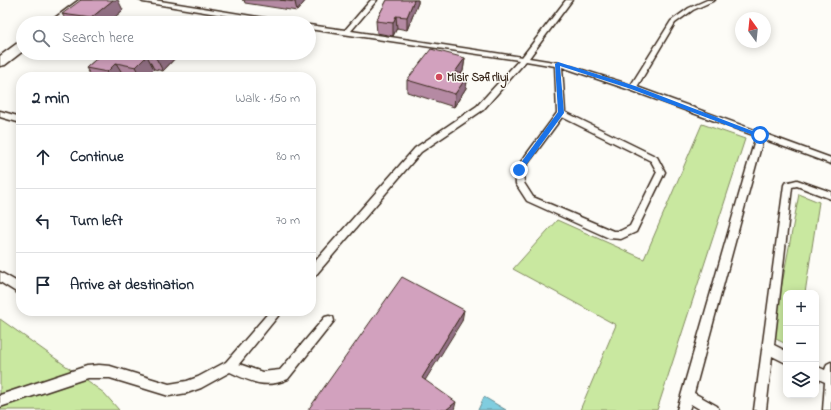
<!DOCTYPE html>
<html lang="en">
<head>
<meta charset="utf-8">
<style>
	body { margin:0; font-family:"Indie Flower",sans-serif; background:#f6f6f7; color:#1f2937 }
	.controls { position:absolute; right:12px; bottom:12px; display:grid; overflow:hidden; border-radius:8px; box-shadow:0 2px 10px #0003 }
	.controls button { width:36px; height:36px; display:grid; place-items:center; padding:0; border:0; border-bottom:1px solid #e0e1e3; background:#fff; color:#1f2937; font:20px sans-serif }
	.compass { position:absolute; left:735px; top:12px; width:36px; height:36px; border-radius:50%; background:#fff; box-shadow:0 2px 10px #0003; rotate:345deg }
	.stop { position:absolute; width:12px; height:12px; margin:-9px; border:3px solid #1a73e8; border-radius:50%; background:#fff }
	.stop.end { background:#1a73e8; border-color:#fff; box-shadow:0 1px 4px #0008 }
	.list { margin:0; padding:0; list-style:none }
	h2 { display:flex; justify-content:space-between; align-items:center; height:52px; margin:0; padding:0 16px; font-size:17px }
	h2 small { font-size:13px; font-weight:400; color:#747a83 }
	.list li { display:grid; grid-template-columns:26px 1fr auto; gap:12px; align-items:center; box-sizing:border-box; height:64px; padding:0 16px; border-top:1px solid #e0e1e3 }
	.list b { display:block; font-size:15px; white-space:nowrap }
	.list em { font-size:13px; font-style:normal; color:#747a83 }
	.icon { flex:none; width:22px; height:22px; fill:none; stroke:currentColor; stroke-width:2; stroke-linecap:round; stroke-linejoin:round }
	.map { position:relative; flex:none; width:831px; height:410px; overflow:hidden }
	.search { position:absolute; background:#fff; box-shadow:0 2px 10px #0003; left:16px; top:16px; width:300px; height:44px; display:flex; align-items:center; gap:10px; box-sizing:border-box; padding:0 14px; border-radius:22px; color:#747a83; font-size:15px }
	.panel { position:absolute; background:#fff; box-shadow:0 2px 10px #0003; left:16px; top:72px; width:300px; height:244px; border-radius:16px }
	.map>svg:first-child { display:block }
</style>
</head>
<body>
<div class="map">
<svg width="831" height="410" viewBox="0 0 831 410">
	<rect width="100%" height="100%" fill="#fdfcf7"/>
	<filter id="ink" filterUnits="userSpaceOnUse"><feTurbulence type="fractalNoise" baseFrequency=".025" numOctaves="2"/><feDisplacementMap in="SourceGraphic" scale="8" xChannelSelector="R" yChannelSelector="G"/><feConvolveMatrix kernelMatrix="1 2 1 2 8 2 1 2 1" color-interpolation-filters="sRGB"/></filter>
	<g filter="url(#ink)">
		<path fill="#c9e8a0" stroke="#82895f" d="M702 124 745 139 657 410H580L616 325 513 269 557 220 644 259Z
			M799 194 819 202 805 293H786V344L772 337Z
			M0 319 104 393 119 410H0Z"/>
		<path fill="#80cddf" stroke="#648c92" d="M484 397 506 410H478Z"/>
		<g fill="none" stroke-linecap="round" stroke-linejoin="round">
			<defs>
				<path id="lane" d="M140 0H154L283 21 286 23H272L143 2Z
					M371 0H377L351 31 522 57 566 0H572L529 58 560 63 631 85 671 21 689 8 707 0H715L693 10 675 23 637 87 831 158V164L763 139 694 393 717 406 719 410H701L691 404 689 410H677L756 136 630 90 562 67 565 112 657 157 665 172 636 232 621 239 609 238 527 201 516 184 515 170 557 113 555 66 526 61 483 110 421 152 315 276 311 277V266L415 148 477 106 519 60 309 29V25L345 30ZM562 117 651 161 657 172 630 226 620 231H613L533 197 524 183 523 170Z
					M0 111 21 117V123L0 117Z
					M797 180 831 192V199L797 186 792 187 774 345 786 351V363L772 356 766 410H754L784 185 785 183Z
					M0 272 21 284V295L0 282Z
					M270 311H282L239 364 262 372 280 370 325 317 329 316 333 317 334 321 288 379C265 389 252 382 230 372L201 388 187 393 169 396 110 378H87L0 407V395L87 366 99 365 110 366 169 384 187 381 198 377 226 362Z
					M831 362V410H823L825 382 816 378V366L825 370 827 364Z"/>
				<path id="street" d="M79 0H92L62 23H48Z
					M23 41V51L5 65 0 66V56L19 42Z"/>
			</defs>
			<use href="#lane" stroke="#3b2a1e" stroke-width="3"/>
			<use href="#street" stroke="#3b2a1e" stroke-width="3"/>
			<use href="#lane" fill="#fdfcf7" fill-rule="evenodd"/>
			<use href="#street" fill="#fdfcf7" fill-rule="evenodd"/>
		</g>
		<path fill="#b58aa3" stroke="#3b2a1e" d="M242 0H306L297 11 245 3 244 0Z
			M387 0H418V3L407 30 397 28 393 36 377 33 376 21Z
			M123 10 108 23H68L62 14Z
			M103 53 178 55 163 71 154 69 146 77H129L124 76 123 77H92L86 68Z
			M465 58 463 71 461 74 468 75 466 88 454 107 407 92V80Z"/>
		<path fill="#937185" stroke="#3b2a1e" d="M113 0H118L123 10 108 23H94L91 18Z
			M297 0H306L297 11 295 2Z
			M414 0H418V3L407 30V17Z
			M396 16 397 28 393 36V23Z
			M161 53H178V55L163 71 156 58Z
			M147 56 154 69 146 77H142L136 67Z
			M465 58 463 71 454 84 455 72Z
			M116 63 124 76 123 77H111L107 72Z
			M468 75 466 88 454 107 455 94Z
			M464 310 462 321 421 387 422 378Z
			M456 402 454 410H446Z"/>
		<path fill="#d2a1be" stroke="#3b2a1e" d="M81 0H113L91 18 62 14Z
			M280 0H297L295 2Z
			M387 0H414L407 17 396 16 393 23 376 21Z
			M431 49 465 58 455 72 468 75 455 94 407 80Z
			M103 53H161L156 58 147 56 136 67 116 63 107 72 86 68Z
			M402 277 464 310 422 378 456 402 446 410H308Z"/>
	</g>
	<path fill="#1a73e8" d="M558 62 635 86 763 135 758 137 631 89 560 66 564 113 521 172H517V168L558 112 555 64Z"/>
	<circle fill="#d1495b" stroke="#fdfcf7" stroke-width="1.5" cx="439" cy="77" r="4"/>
	<g text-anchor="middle" stroke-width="3" stroke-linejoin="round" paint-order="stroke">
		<g font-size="12" font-weight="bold" fill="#3b2a1e" stroke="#fdfcf7" text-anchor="start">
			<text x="447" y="81">Misir Səfirliyi</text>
		</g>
	</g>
</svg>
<div class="controls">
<button>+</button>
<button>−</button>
<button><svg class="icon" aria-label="layers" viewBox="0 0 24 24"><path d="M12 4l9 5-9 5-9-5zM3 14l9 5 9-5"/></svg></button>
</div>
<svg class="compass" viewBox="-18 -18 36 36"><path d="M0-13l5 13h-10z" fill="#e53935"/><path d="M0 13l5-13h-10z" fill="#747a83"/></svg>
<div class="stop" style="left:760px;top:135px"></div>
<div class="stop end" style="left:519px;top:170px"></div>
<div class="search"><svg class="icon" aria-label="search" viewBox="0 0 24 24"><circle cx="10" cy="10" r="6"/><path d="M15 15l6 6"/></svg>Search here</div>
<section class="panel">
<h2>2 min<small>Walk · 150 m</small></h2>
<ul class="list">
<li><svg class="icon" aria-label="ahead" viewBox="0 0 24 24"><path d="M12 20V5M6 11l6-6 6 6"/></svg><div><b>Continue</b></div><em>80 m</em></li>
<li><svg class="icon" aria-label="left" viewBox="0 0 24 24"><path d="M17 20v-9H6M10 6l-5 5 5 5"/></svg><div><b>Turn left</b></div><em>70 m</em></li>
<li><svg class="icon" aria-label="arrive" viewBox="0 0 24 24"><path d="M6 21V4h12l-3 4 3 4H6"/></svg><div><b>Arrive at destination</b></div></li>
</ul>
</section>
</div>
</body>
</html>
